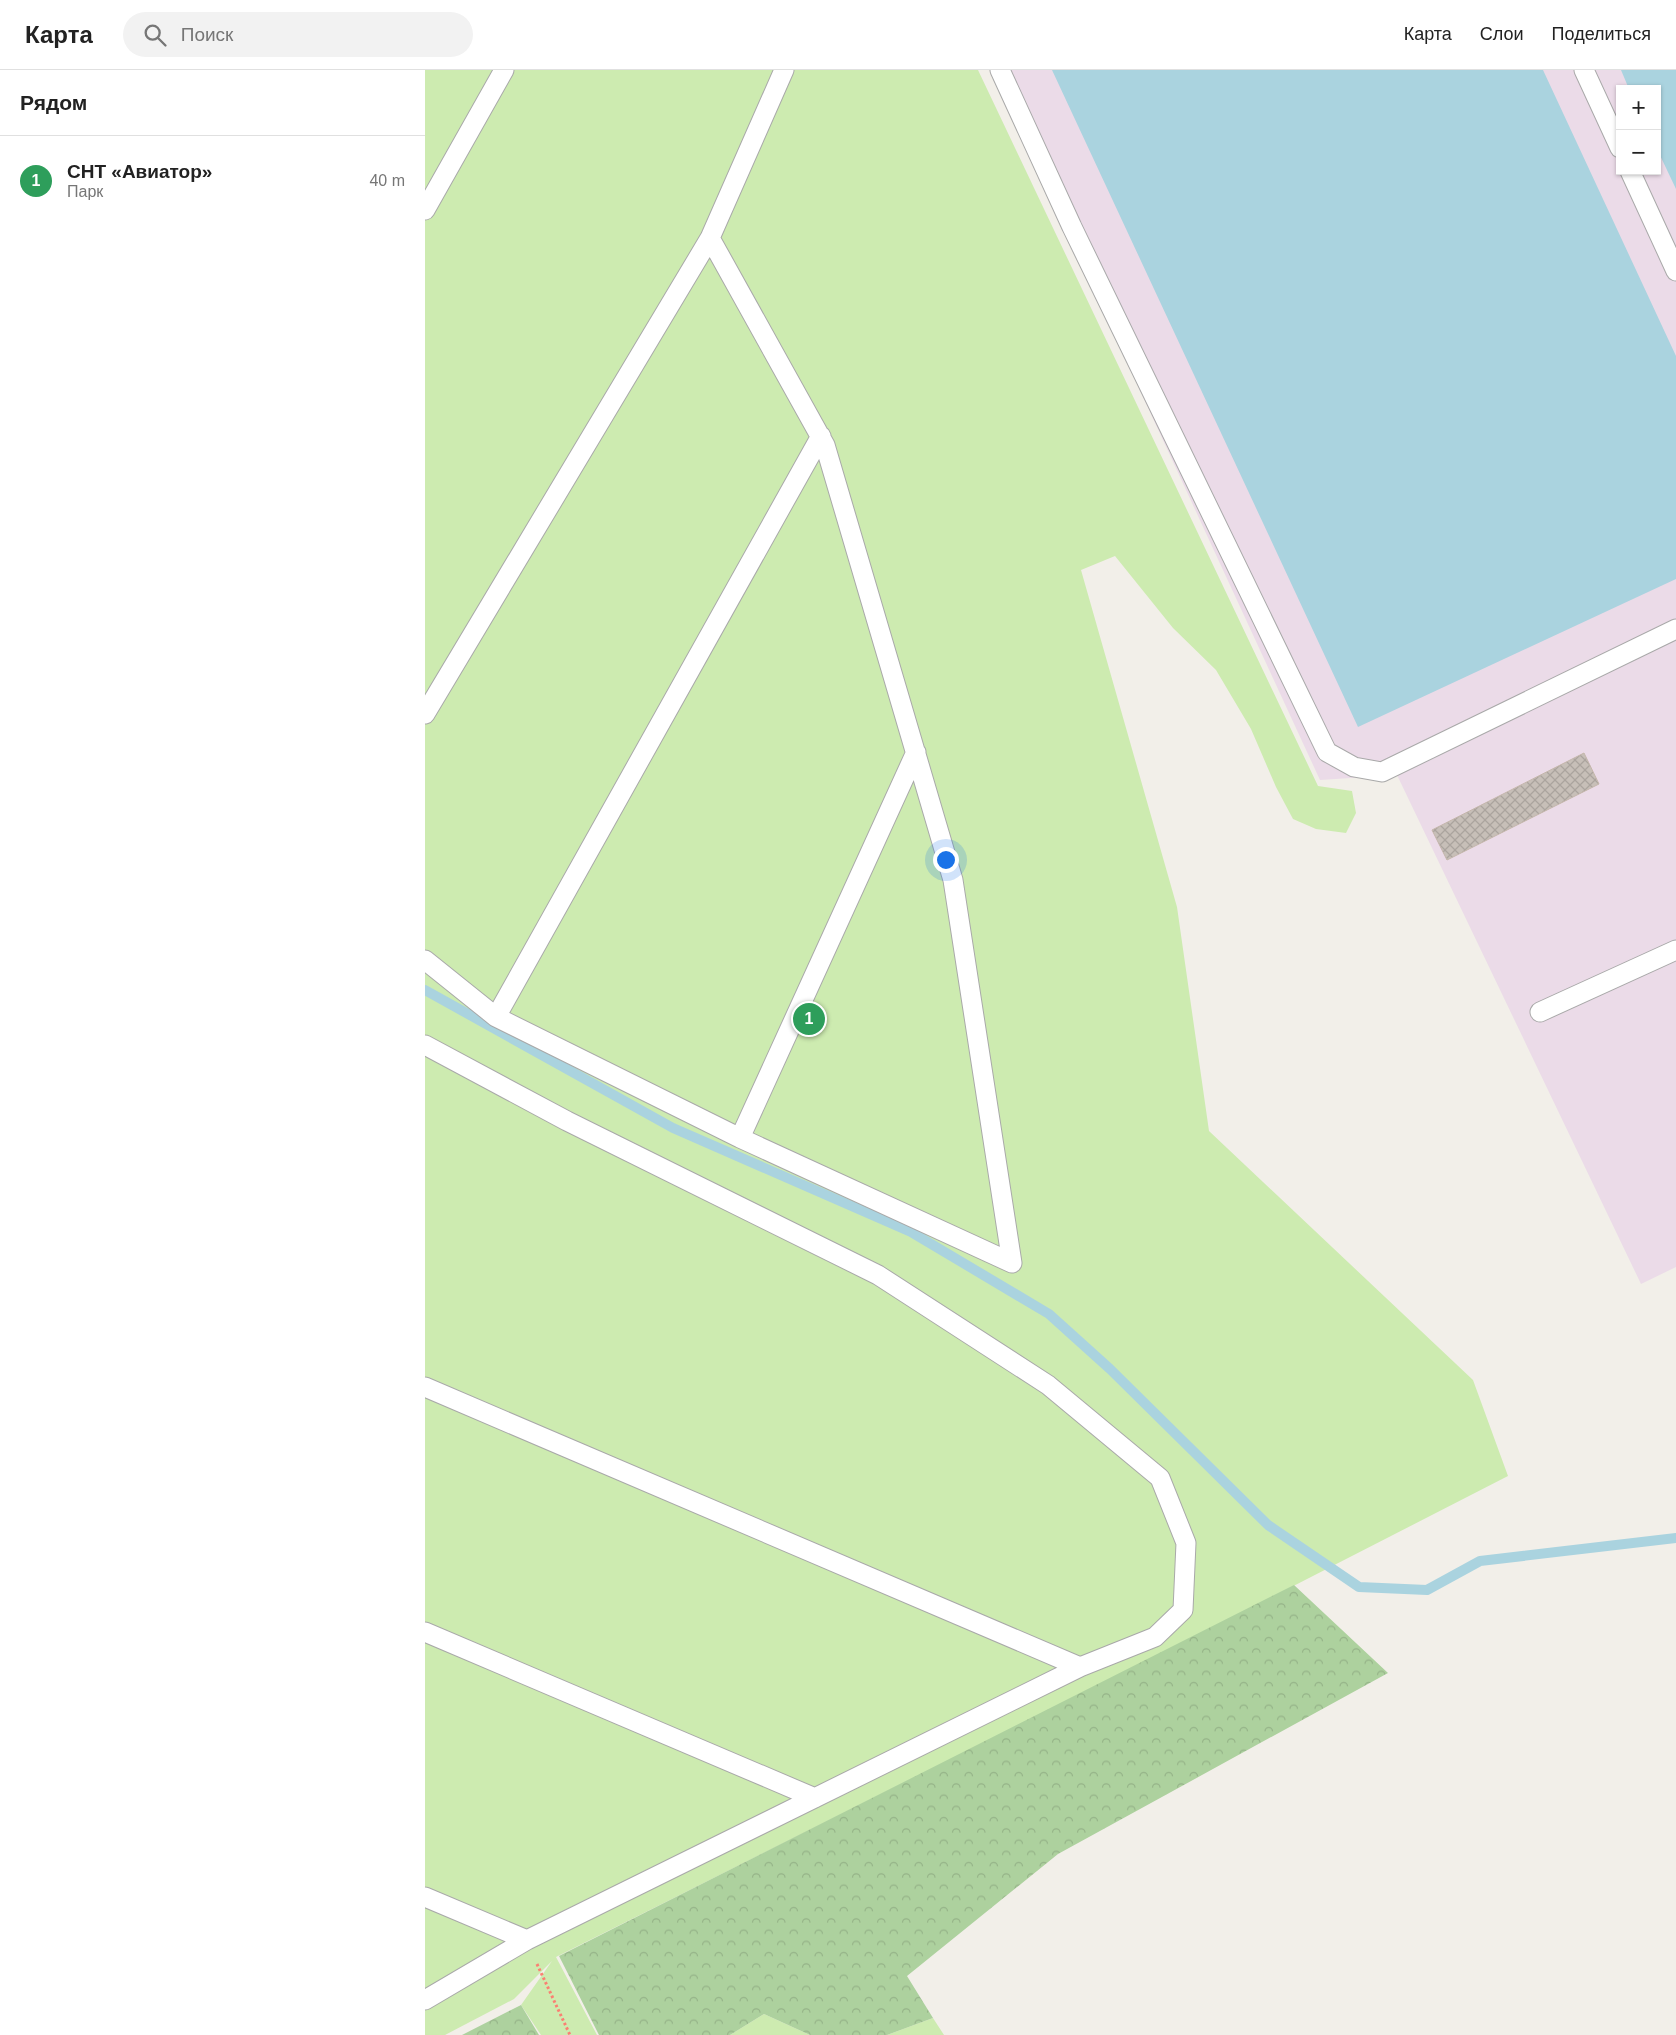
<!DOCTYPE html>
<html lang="ru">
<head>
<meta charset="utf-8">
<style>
	body { margin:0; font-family:Helvetica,sans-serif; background:#f2f2f2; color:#222 }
	.controls { position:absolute; right:15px; top:15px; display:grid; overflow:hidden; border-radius:0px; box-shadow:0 1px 4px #0004 }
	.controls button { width:45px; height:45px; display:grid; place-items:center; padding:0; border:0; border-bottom:1px solid #e0e0e0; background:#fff; color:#222; font:25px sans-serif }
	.you { position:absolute; left:520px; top:789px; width:18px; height:18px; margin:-12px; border:4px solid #fff; border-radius:50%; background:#1a73e8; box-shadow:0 0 0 8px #1a73e833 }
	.badge { display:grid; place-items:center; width:32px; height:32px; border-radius:50%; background:#d40000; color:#fff; font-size:16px; font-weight:700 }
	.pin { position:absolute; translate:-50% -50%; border:2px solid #fff; box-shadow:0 1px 5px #0006 }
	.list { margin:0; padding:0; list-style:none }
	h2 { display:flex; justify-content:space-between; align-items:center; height:65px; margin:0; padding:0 20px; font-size:21px }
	h2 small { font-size:16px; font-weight:400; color:#767676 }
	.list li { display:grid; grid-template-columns:32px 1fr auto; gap:15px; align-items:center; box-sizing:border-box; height:90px; padding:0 20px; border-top:1px solid #e0e0e0 }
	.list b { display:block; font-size:19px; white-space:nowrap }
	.list p { margin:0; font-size:16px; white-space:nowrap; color:#767676 }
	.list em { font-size:16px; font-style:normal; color:#767676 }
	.icon { flex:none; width:28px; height:28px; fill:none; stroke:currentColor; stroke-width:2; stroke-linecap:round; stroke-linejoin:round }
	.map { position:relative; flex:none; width:1251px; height:1965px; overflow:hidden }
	header { display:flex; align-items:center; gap:30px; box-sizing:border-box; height:70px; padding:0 25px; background:#fff; border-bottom:1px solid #e0e0e0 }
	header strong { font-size:24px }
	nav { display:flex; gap:28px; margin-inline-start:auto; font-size:18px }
	.search { width:350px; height:45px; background:#f2f2f2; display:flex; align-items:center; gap:12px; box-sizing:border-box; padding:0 18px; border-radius:28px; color:#767676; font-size:19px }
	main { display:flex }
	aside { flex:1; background:#fff }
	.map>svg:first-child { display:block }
</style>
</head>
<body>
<header>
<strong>Карта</strong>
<div class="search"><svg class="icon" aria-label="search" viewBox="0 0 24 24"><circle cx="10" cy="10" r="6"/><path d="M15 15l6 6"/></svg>Поиск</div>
<nav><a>Карта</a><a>Слои</a><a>Поделиться</a></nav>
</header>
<main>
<aside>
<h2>Рядом<small></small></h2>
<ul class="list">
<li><span class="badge" style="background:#2e9e5b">1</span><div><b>СНТ «Авиатор»</b><p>Парк</p></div><em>40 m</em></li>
</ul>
</aside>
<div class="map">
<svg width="1251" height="1965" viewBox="0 0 1251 1965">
	<defs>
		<pattern id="forest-crowns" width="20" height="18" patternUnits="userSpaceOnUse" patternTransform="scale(1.25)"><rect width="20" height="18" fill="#add19e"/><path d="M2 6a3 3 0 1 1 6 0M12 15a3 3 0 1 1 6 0" fill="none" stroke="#95b388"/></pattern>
		<pattern id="building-cross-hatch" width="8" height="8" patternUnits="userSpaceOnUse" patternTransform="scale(1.25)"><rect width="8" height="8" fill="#c7bfb8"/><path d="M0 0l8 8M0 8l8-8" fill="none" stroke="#aba49e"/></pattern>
	</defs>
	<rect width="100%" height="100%" fill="#f2efe9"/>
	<path fill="#ebdbe8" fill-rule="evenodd" d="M567 0H1251V1197L1216 1214 972 705 895 710ZM1195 19H1232V101H1195Z"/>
	<path fill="#cdebb0" d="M0 0H553L893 716 927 721 931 743 921 763 891 759 868 749 851 717 826 659 791 600 748 558 690 486 656 500 752 837 784 1061 1048 1310 1083 1406 730 1587 131 1887 172 1965H116L96 1935 127 1891 89 1929 20 1965H0Z
		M339 1944 385 1965H305Z
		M508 1948 519 1965H462Z"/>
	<path fill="url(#forest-crowns)" d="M869 1515 963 1603 633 1784 482 1906 508 1948 462 1965H385L339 1944 305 1965H174L134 1886Z
		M96 1935 114 1965H37Z"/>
	<path fill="#aad3df" d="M627 0H1118L1251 286V509L933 657Z
		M1196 0H1251V119L1232 79V19H1204Z"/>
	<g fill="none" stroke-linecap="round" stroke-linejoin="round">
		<path stroke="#aad3df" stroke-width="10" d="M0 920 248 1058 486 1162 624 1244 685 1299 843 1455 934 1517 1002 1520 1055 1491 1251 1468"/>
	</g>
	<path fill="url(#building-cross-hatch)" stroke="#c4b6ab" d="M1159 683 1174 714 1022 790 1007 760Z"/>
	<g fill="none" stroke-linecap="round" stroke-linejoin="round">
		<defs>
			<path id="lane" d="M359 0 285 168 400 375 528 810 587 1193
				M575 0 647 157 902 682 929 697 957 702 1251 559
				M1159 0 1195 78
				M1205 101 1251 201
				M0 140 79 0
				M0 644 285 168
				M0 890 71 947 315 1068 587 1193
				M1115 942 1251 880
				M71 947 396 366
				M0 975 142 1051 453 1205 623 1315 735 1408 761 1473 758 1540 730 1567 655 1597 102 1870 0 1930
				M315 1068 491 682
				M0 1317 655 1597
				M0 1562 390 1728
				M0 1827 102 1870"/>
		</defs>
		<use href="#lane" stroke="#a9a9a9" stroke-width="21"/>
		<path stroke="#fa8072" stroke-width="3" stroke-dasharray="2.5 2.5" stroke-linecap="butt" d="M112 1894 145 1965"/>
		<use href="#lane" stroke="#fff" stroke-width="19"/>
	</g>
</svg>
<div class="controls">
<button>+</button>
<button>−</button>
</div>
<div class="you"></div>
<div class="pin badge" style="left:384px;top:949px;background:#2e9e5b">1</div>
</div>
</main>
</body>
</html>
